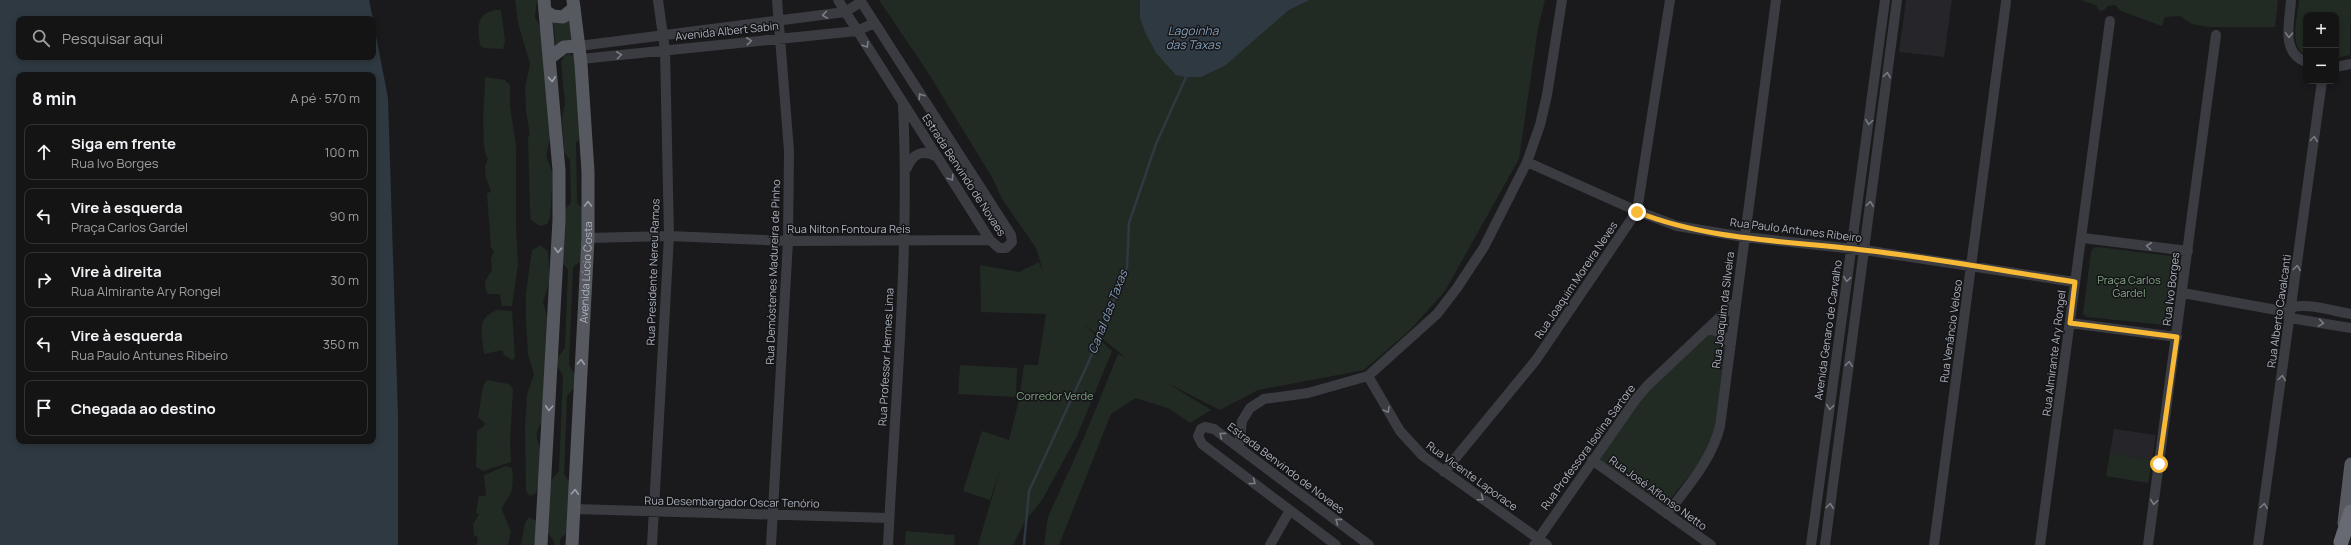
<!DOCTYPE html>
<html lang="pt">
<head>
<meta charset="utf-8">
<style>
	body { margin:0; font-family:Manrope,sans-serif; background:#1d1d1e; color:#f1f3f6 }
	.controls { position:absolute; right:12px; top:12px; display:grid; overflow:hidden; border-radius:8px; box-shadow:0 2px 6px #0003 }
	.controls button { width:36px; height:36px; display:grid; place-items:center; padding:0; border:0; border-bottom:1px solid #333334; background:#141415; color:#f1f3f6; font:20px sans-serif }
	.stop { position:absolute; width:12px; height:12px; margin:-9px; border:3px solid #f8ba36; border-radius:50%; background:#fff }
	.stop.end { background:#f8ba36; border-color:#fff; box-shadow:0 1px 4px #0008 }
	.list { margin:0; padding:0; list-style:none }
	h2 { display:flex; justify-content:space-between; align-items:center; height:52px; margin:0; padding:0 16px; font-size:17px }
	h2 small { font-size:13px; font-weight:400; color:#9d9ea0 }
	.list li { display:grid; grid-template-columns:26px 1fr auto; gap:12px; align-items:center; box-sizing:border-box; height:56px; margin:0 8px 8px; padding:0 8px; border:1px solid #333334; border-radius:8px }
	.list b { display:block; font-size:15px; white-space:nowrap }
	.list p { margin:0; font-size:13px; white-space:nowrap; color:#9d9ea0 }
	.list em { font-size:13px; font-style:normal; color:#9d9ea0 }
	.icon { flex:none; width:22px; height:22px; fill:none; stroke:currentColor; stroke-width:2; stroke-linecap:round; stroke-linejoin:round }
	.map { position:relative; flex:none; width:2351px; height:545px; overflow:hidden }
	.search { position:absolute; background:#141415; box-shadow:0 2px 6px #0003; left:16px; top:16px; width:360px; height:44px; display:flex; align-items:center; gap:10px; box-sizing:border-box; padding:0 14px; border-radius:8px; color:#9d9ea0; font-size:15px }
	.panel { position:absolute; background:#141415; box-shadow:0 2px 6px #0003; left:16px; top:72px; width:360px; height:372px; border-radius:8px }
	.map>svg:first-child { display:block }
</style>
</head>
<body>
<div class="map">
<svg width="2351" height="545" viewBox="0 0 2351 545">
	<rect width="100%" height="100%" fill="#1a1a1c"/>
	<path fill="#26262a" d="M1906 0H1952L1944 57 1899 52Z
		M2114 429 2156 435 2152 460 2110 453Z"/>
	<path fill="#212b23" d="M515 0H537L535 17 541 29 550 138 546 156 553 174 550 217 547 224 540 226 531 220 530 210 528 136 530 135 526 110 525 88 530 64 518 23Z
		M879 0H1140V18L1226 65 1289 10 1310 0H1545L1538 28 1519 159 1445 291 1410 330 1364 370 1258 390 1220 410 1167 383 1211 410 1190 423 1170 409 1136 398 1111 414 1059 545H1044L1048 517 1083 440 1118 354 1126 358 1083 323 1112 351 1077 436 1042 500 1025 521 1013 545H978L1001 467 990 500 963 491 982 431 1009 440 1019 400 1024 365H1038L1046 314 981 312 980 265 1019 272 1039 262 1044 274 1036 248 1002 199 993 179 927 71Z
		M2080 0H2278L2275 27H2209L2192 24 2180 16 2165 17 2162 26 2121 11 2115 5 2108 6 2104 10 2099 11 2096 5Z
		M2299 0H2351L2350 55 2336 58V15H2306V55C2288 48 2298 15 2299 0Z
		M495 10H501L505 41 503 49 484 48 480 45C478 27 475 15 495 10Z
		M570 20 577 44 556 49 553 21Z
		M569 54 574 56 583 134 576 143 577 203 585 211 583 260 573 267 569 365 577 378V384L567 396 564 474 571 484 568 532 560 539V545H554V541L548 533 550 482 559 471 563 376 557 365V359L565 348 568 269 562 263 564 210 571 203 570 160 564 152 562 117 565 104 561 62 564 56Z
		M485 77 505 80 510 85V106L516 147V229L518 265 512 306H502L500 294H488C482 285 486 278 492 271L491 259 494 251 491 248 487 194 491 191 486 178 485 167 488 159C480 152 485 91 485 77Z
		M540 245 548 251 550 281 543 301 547 317 542 421C532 439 539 438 541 454 542 467 540 481 536 493L530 496 526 491 525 428 527 395 534 374 528 354 526 321V293L532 250Z
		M2098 247 2171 256 2175 258 2173 294 2165 325 2087 317 2083 314 2091 252 2093 248Z
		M498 310 512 311 515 357 512 360 504 355 502 350 484 354C482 335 475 317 498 310Z
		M1708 334H1719L1727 343 1714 433 1702 459 1665 506 1598 461 1649 388Z
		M960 365 1017 368 1016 397 958 394Z
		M487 380 509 384 513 389 510 442 511 462 483 471 476 467 477 431 484 426 485 423 478 417 483 387Z
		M2110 453 2152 460 2148 483 2106 476Z
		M506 466 512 468C513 476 513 486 511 493 510 495 503 504 502 510L511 532 508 545H475L478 542 477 536H474L473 524 479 514 476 513 479 496H486L484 475Z
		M529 517 536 521V545H521L525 523Z
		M906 531 955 535 954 545H905Z"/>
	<path fill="#2f3941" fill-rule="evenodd" d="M0 0H369L373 19H19V57H373V20L388 98 398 415V545H0ZM19 75H373V441H19Z
		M1140 0H1310L1289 10 1226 65 1201 77H1186L1176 75 1156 53 1145 32 1140 18Z"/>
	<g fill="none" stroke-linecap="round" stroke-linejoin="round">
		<path stroke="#2f3941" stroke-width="2.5" d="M1024 545 1029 491 1089 361 1127 268 1129 223 1156 144 1186 77"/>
		<path stroke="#3b3c42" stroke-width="10" d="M838 0 990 240 999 248H1006L1012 242 1011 235 860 0
			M2291 0C2290 21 2280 53 2306 62
			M579 46 845 12 861 2
			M581 59 857 31 874 23
			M2336 67 2351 64
			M1527 162 1637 211 1677 226 1744 237 1864 250 2075 282
			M907 168C913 153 923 149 937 157
			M588 238 669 236 788 241 990 240
			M2083 238 2188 251
			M2183 293 2282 311 2290 318 2351 328
			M2286 309C2303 301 2332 311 2351 314
			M2070 323 2177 337
			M1707 329 1719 332 1731 344
			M1368 376 1400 431 1423 456 1547 545
			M1239 447 1242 421 1250 408 1264 399 1308 393 1368 376 1437 314 1457 288 1484 247 1527 162 1540 125 1547 95 1562 0
			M1592 460 1711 545
			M1444 472 1536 360 1637 211 1670 0
			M574 509 889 518
			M1667 514C1687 487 1712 460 1720 426L1776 0
			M652 545 669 236 665 50 658 0
			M771 545 788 241 789 151 777 0
			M888 545C895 398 910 251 903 104
			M1270 545 1290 510
			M1336 545 1202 444 1198 436 1201 429 1205 427 1214 429 1369 545
			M1534 545 1636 399 1647 386 1736 302
			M1811 545 1885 0
			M1825 545 1897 0
			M1934 545 2006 2
			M2040 545 2110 21
			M2148 545 2216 35
			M2258 545 2322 81"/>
		<g stroke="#575961" stroke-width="13">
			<path d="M546 12 553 16 563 17 574 8"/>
			<path d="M551 57 564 47 579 46"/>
			<path d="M2344 523 2351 464"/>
			<path d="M541 545 559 220V170L544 0"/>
			<path id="s1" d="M572 545 588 238V172L581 64 573 0"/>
		</g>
		<path stroke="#676a73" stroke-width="15" d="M2341 542 2351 512"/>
	</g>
	<defs><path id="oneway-chevron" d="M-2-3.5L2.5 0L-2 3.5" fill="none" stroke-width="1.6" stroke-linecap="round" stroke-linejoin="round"/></defs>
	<g stroke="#797c85">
		<use href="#oneway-chevron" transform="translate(825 15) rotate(172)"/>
		<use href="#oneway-chevron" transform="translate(2289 35) rotate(92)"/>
		<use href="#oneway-chevron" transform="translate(749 41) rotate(-6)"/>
		<use href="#oneway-chevron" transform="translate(866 45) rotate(58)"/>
		<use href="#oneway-chevron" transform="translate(619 55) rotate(-6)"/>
		<use href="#oneway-chevron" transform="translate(1887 75) rotate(-82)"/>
		<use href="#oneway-chevron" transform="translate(921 96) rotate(-123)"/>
		<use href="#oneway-chevron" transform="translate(1869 122) rotate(98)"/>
		<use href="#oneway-chevron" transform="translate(2314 139) rotate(-82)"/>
		<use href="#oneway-chevron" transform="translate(951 178) rotate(57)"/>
		<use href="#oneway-chevron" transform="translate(1870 204) rotate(-82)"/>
		<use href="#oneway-chevron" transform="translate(2149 246) rotate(-173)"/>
		<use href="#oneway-chevron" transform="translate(2297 268) rotate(-83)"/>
		<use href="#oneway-chevron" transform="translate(1847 279) rotate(98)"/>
		<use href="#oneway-chevron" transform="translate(2321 323) rotate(9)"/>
		<use href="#oneway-chevron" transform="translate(1849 364) rotate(-82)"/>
		<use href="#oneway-chevron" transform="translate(2282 378) rotate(-82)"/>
		<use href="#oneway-chevron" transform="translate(1830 407) rotate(98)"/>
		<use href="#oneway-chevron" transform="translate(1387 410) rotate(60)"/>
		<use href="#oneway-chevron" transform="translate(1222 435) rotate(-144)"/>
		<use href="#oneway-chevron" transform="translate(1253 482) rotate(37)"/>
		<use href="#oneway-chevron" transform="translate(1481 498) rotate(35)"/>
		<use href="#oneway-chevron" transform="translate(2154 502) rotate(98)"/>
		<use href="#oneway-chevron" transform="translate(1830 506) rotate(-83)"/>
		<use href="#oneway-chevron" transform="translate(2264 506) rotate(-82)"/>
		<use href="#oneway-chevron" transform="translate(1338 521) rotate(-143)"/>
	</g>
	<g stroke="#9b9faa">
		<use href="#oneway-chevron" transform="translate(552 79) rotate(86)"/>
		<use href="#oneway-chevron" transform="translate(588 204) rotate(-89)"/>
		<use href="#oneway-chevron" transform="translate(558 250) rotate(92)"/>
		<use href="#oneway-chevron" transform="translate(581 362) rotate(-87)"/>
		<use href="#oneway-chevron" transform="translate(549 408) rotate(93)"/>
		<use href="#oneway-chevron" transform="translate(575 492) rotate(-87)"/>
	</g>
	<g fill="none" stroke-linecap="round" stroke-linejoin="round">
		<path stroke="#f8ba36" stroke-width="5" d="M1637 212C1707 240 1788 241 1863 250 1934 258 2004 271 2075 282L2070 323 2177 337 2159 464"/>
	</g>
	<g text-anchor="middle" stroke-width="3" stroke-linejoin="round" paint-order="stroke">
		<g font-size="11" fill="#acb1bc" stroke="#151518">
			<text transform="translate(727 31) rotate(-6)" y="4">Avenida Albert Sabin</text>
			<text transform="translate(964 175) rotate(57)" y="4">Estrada Benvindo de Novaes</text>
			<text x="849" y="233">Rua Nilton Fontoura Reis</text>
			<text transform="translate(1796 230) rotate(7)" y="4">Rua Paulo Antunes Ribeiro</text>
			<text dy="4" stroke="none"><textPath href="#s1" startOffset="273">Avenida Lúcio Costa</textPath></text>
			<text transform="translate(653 272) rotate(-88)" y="4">Rua Presidente Nereu Ramos</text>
			<text transform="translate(773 272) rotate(-88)" y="4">Rua Demóstenes Madureira de Pinho</text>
			<text transform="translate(1576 280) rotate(-56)" y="4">Rua Joaquim Moreira Neves</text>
			<text transform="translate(2171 289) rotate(-83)" y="4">Rua Ivo Borges</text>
			<text transform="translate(1723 310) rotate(-83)" y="4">Rua Joaquim da Silveira</text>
			<text transform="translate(2279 311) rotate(-82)" y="4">Rua Alberto Cavalcanti</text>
			<text transform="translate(1828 330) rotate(-82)" y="4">Avenida Genaro de Carvalho</text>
			<text transform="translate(1951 331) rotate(-82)" y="4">Rua Venâncio Veloso</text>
			<text transform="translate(2054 353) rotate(-83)" y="4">Rua Almirante Ary Rongel</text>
			<text transform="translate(886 357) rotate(-87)" y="4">Rua Professor Hermes Lima</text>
			<text transform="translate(1588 447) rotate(-54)" y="4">Rua Professora Isolina Sartore</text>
			<text transform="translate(1286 468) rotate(37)" y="4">Estrada Benvindo de Novaes</text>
			<text transform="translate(1472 476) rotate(36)" y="4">Rua Vicente Laporace</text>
			<text transform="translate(1658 493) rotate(36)" y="4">Rua José Affonso Netto</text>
			<text transform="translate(732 502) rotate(1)" y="4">Rua Desembargador Oscar Tenório</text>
		</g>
		<g font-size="11" fill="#83a886" stroke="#151518">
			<text x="2129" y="284">Praça Carlos<tspan x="2129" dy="13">Gardel</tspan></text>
			<text x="1055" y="400">Corredor Verde</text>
		</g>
		<g font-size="12" font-style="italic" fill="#839eb8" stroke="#151518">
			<text x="1193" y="35">Lagoinha<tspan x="1193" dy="14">das Taxas</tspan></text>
			<text transform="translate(1108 312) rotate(-69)" y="4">Canal das Taxas</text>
		</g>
	</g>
</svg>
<div class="controls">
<button>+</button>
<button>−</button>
</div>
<div class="stop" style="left:2159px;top:464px"></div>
<div class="stop end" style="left:1637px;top:212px"></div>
<div class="search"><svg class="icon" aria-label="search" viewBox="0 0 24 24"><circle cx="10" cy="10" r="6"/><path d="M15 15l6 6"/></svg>Pesquisar aqui</div>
<section class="panel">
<h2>8 min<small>A pé · 570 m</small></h2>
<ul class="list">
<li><svg class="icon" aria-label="ahead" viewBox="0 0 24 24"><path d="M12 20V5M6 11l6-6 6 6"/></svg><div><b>Siga em frente</b><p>Rua Ivo Borges</p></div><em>100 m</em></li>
<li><svg class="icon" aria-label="left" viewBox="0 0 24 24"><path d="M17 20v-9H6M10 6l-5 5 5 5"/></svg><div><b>Vire à esquerda</b><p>Praça Carlos Gardel</p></div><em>90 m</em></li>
<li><svg class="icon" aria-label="right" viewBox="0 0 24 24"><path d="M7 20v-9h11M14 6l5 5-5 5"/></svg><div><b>Vire à direita</b><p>Rua Almirante Ary Rongel</p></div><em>30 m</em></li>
<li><svg class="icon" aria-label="left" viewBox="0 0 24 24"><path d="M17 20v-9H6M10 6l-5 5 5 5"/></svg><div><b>Vire à esquerda</b><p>Rua Paulo Antunes Ribeiro</p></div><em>350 m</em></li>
<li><svg class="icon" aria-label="arrive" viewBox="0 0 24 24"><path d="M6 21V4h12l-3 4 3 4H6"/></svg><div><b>Chegada ao destino</b></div></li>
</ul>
</section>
</div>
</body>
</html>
